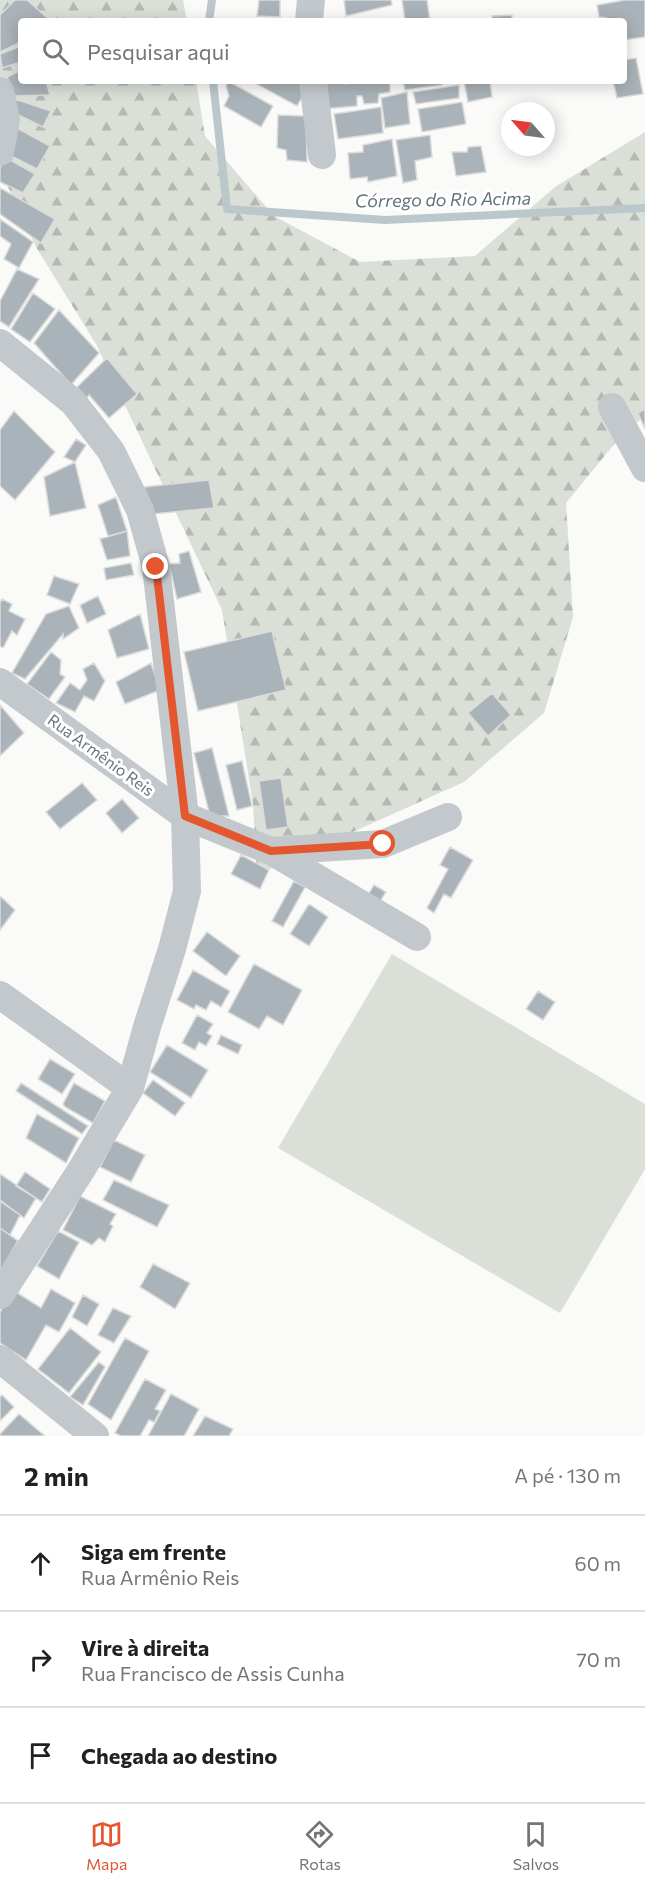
<!DOCTYPE html>
<html lang="pt">
<head>
<meta charset="utf-8">
<style>
	body { margin:0; font-family:Commissioner,sans-serif; background:#f6f6f6; color:#202124 }
	.compass { position:absolute; left:501px; top:102px; width:54px; height:54px; border-radius:50%; background:#fff; box-shadow:0 3px 15px #0003; rotate:298deg }
	.stop { position:absolute; width:18px; height:18px; margin:-14px; border:4px solid #e4572e; border-radius:50%; background:#fff }
	.stop.end { background:#e4572e; border-color:#fff; box-shadow:0 2px 6px #0008 }
	.list { margin:0; padding:0; list-style:none }
	h2 { display:flex; justify-content:space-between; align-items:center; height:78px; margin:0; padding:0 24px; font-size:26px }
	h2 small { font-size:20px; font-weight:400; color:#757577 }
	.list li { display:grid; grid-template-columns:39px 1fr auto; gap:18px; align-items:center; box-sizing:border-box; height:96px; padding:0 24px; border-top:2px solid #e0e0e0 }
	.list b { display:block; font-size:22px; white-space:nowrap }
	.list p { margin:0; font-size:20px; white-space:nowrap; color:#757577 }
	.list em { font-size:20px; font-style:normal; color:#757577 }
	.icon { flex:none; width:33px; height:33px; fill:none; stroke:currentColor; stroke-width:2; stroke-linecap:round; stroke-linejoin:round }
	.map { position:relative; flex:none; width:645px; height:1436px; overflow:hidden }
	.search { position:absolute; background:#fff; box-shadow:0 3px 15px #0003; left:18px; right:18px; top:18px; height:66px; display:flex; align-items:center; gap:15px; box-sizing:border-box; padding:0 21px; border-radius:6px; color:#757577; font-size:22px }
	.sheet { height:366px; background:#fff }
	nav { display:flex; justify-content:space-around; align-items:center; box-sizing:border-box; height:84px; border-top:2px solid #e0e0e0; background:#fff; font-size:16px; color:#757577 }
	nav a { display:grid; justify-items:center; gap:3px }
	nav .on { color:#e4572e }
	.map>svg:first-child { display:block }
</style>
</head>
<body>
<div class="map">
<svg width="645" height="1436" viewBox="0 0 645 1436">
	<defs>
		<pattern id="forest-firs" width="22" height="20" patternUnits="userSpaceOnUse" patternTransform="scale(1.5)"><rect width="22" height="20" fill="#dadfd7"/><path d="M5 1l3.5 6h-7zM16 11l3.5 6h-7z" fill="#b4b9b4"/></pattern>
	</defs>
	<rect width="100%" height="100%" fill="#fafaf8"/>
	<path fill="url(#forest-firs)" d="M0 0H183L187 21H21V81H196L205 136 274 216 360 262 475 256 555 187 645 132V418L629 426 566 503 573 617 544 713 464 782 257 875 253 804 222 610 96 344 36 247 0 170Z"/>
	<path fill="#dadfd7" d="M392 954 645 1104V1169L560 1313 278 1148Z"/>
	<g fill="none" stroke-linecap="round" stroke-linejoin="round">
		<path stroke="#bbc7cb" stroke-width="8" d="M209 21 212 0
			M213 81 227 209 385 220 645 208"/>
	</g>
	<path fill="#aab3b9" stroke="#dcdcda" stroke-width="1.5" d="M15 0H27L51 21H21V42L0 52V15Z
		M259 0H280V17L257 16Z
		M344 0H391L392 5 346 16Z
		M402 0H427L430 21H405Z
		M625 0H645V37L624 40V21H607L606 18 599 17 597 5Z
		M512 15V21H492V16Z
		M21 46V62L2 68 0 54Z
		M636 58 643 94 617 98 613 81H624V60Z
		M21 70V81H46L50 95 15 96 7 77Z
		M228 81 273 106 261 127 224 106 229 96 226 86Z
		M251 81H310L311 83 297 106Z
		M319 81H345V84L368 81H390V92L379 94 378 103 364 104 362 96H357V106L323 109Z
		M407 81H442V85L405 90 403 82Z
		M464 81H490L492 97 468 102Z
		M459 85V98L416 104 413 92Z
		M407 92 410 124 385 128 381 98Z
		M15 99 51 111 43 127 12 112Z
		M462 102 466 124 422 132 418 109Z
		M381 107 383 133 338 139 334 114Z
		M278 115 306 116 307 162 287 160 286 150 277 148Z
		M17 128 50 146 37 169 5 153Z
		M430 135 432 157 415 161 417 180 403 183 396 140Z
		M392 139 397 176 368 182 367 177 350 179 348 153 363 152V145Z
		M481 146 486 172 456 176 452 152H467L468 147Z
		M5 157 35 174 23 193 0 182V168Z
		M0 188 55 219 41 243 0 214Z
		M0 219 33 242 19 268 4 259 11 244 0 236Z
		M17 269 39 279 9 327 0 321V301Z
		M33 293 55 309 30 342 11 329Z
		M59 310 99 353 71 385 34 343Z
		M107 358 137 394 109 418 89 395 86 399 77 387Z
		M645 409V429L638 413Z
		M14 411 55 452 15 500 0 486V430Z
		M76 439 86 445 75 462 64 457Z
		M75 462 86 508 50 516 44 477Z
		M209 480 214 508 153 514 144 487Z
		M116 497 127 531 108 536 98 505Z
		M127 531 130 556 107 560 100 539Z
		M189 551 201 592 177 599 169 564 180 563 179 554Z
		M131 563 134 575 106 580 104 568Z
		M54 576 79 584 70 604 47 595Z
		M98 596 106 614 87 623 80 605Z
		M2 599 12 604 9 611 25 619 17 635 12 631 3 648 0 646V603Z
		M69 606 79 628 63 639V634L25 679 12 673 46 614Z
		M140 614 149 649 117 658 108 630Z
		M272 631 286 690 198 711 184 652Z
		M51 652 61 660 60 674 65 677 49 699 27 684Z
		M94 663 105 681 94 701 84 696 75 712 56 703 70 683 80 690 87 680 83 669Z
		M151 663 160 690 125 704 116 682Z
		M492 693 511 715 488 736 468 713Z
		M0 705 24 733 0 756Z
		M212 748 229 816H210L194 753Z
		M242 761 252 806 237 810 226 765Z
		M281 778 288 827 266 830 259 781Z
		M82 783 97 800 60 829 46 812Z
		M122 799 139 818 122 833 106 813Z
		M450 847 473 860 451 898 444 894 434 913 427 908 448 869 440 865Z
		M241 855 269 870 260 889 231 874Z
		M294 881 305 887 283 927 272 921Z
		M374 885 386 892 378 905 366 898Z
		M0 896 15 910 0 930Z
		M309 904 328 917 309 946 290 934Z
		M207 932 240 956 226 976 193 951Z
		M254 964 302 990 283 1025 267 1016 259 1029 228 1012Z
		M193 970 230 991 221 1007 211 1001 206 1010 196 1005 194 1009 177 1000Z
		M538 991 555 1002 543 1020 526 1009Z
		M197 1015 213 1024 207 1033 212 1036 206 1046 199 1042 195 1050 182 1043Z
		M221 1035 242 1045 238 1054 217 1044Z
		M167 1045 208 1070 191 1098 150 1072Z
		M50 1059 75 1074 62 1094 38 1079Z
		M153 1080 185 1103 175 1116 143 1093Z
		M21 1083 88 1126 82 1134 16 1091Z
		M74 1083 105 1101 93 1123 65 1107 63 1104Z
		M37 1114 79 1138 66 1163 26 1138Z
		M114 1140 145 1155 131 1182 100 1167Z
		M25 1172 50 1189 42 1202 16 1186Z
		M0 1174 36 1198 24 1218 0 1200Z
		M114 1180 169 1205 157 1227 103 1200Z
		M80 1196 116 1214 110 1224 113 1226 105 1242 99 1238 92 1245 63 1230Z
		M0 1201 20 1215 10 1235 0 1228Z
		M0 1228 18 1241 1 1270 0 1269Z
		M58 1231 79 1242 59 1279 37 1266Z
		M153 1264 190 1283 175 1309 140 1287Z
		M51 1289 75 1303 59 1332 46 1325 26 1360 0 1343V1312L13 1290 41 1308Z
		M83 1295 99 1304 87 1326 72 1317Z
		M113 1308 131 1316 114 1343 98 1335Z
		M70 1328 101 1352 69 1393 38 1369Z
		M125 1338 149 1351 111 1420 88 1404Z
		M99 1362 105 1367 83 1405 70 1397Z
		M145 1379 166 1390 155 1409 160 1411 154 1422 149 1420 140 1436H121L115 1433Z
		M171 1394 199 1409 184 1436H148Z
		M2 1395 14 1407 0 1421V1397Z
		M19 1414 45 1436H0V1434Z
		M205 1416 233 1429 229 1436H193Z"/>
	<g fill="none" stroke-linecap="round" stroke-linejoin="round">
		<path stroke="#c3c8cc" stroke-width="28" d="M309 21 311 0
			M313 81 322 155
			M0 91 6 120 0 152
			M0 343 73 402 111 451 140 510 156 567 185 816 187 891 172 949 147 1027 130 1088 80 1172 0 1295
			M612 407 645 468
			M0 682 185 816 271 851 417 937
			M271 851 383 844 448 817
			M0 995 130 1088
			M0 1359 95 1436"/>
	</g>
	<g fill="none" stroke-linecap="round" stroke-linejoin="round">
		<path stroke="#e4572e" stroke-width="8" d="M156 567 185 816 271 851 383 844"/>
	</g>
	<g text-anchor="middle" stroke-width="6" stroke-linejoin="round" paint-order="stroke">
		<g font-size="16" fill="#657683" stroke="#fff">
			<text transform="translate(101 755) rotate(36)" y="6">Rua Armênio Reis</text>
		</g>
		<g font-size="18" font-style="italic" fill="#60757c" stroke="#fff">
			<text transform="translate(443 200) rotate(-1)" y="6">Córrego do Rio Acima</text>
		</g>
	</g>
</svg>
<svg class="compass" viewBox="-18 -18 36 36"><path d="M0-13l5 13h-10z" fill="#e53935"/><path d="M0 13l5-13h-10z" fill="#757577"/></svg>
<div class="stop" style="left:383px;top:844px"></div>
<div class="stop end" style="left:156px;top:567px"></div>
<div class="search"><svg class="icon" aria-label="search" viewBox="0 0 24 24"><circle cx="10" cy="10" r="6"/><path d="M15 15l6 6"/></svg>Pesquisar aqui</div>
</div>
<section class="sheet">
<h2>2 min<small>A pé · 130 m</small></h2>
<ul class="list">
<li><svg class="icon" aria-label="ahead" viewBox="0 0 24 24"><path d="M12 20V5M6 11l6-6 6 6"/></svg><div><b>Siga em frente</b><p>Rua Armênio Reis</p></div><em>60 m</em></li>
<li><svg class="icon" aria-label="right" viewBox="0 0 24 24"><path d="M7 20v-9h11M14 6l5 5-5 5"/></svg><div><b>Vire à direita</b><p>Rua Francisco de Assis Cunha</p></div><em>70 m</em></li>
<li><svg class="icon" aria-label="arrive" viewBox="0 0 24 24"><path d="M6 21V4h12l-3 4 3 4H6"/></svg><div><b>Chegada ao destino</b></div></li>
</ul>
</section>
<nav>
<a class="on"><svg class="icon" aria-label="map" viewBox="0 0 24 24"><path d="M3 6l6-2 6 2 6-2v14l-6 2-6-2-6 2zM9 4v14M15 6v14"/></svg>Mapa</a>
<a><svg class="icon" aria-label="directions" viewBox="0 0 24 24"><path d="M12 3l9 9-9 9-9-9zM9 14v-3h6M13 9l2 2-2 2"/></svg>Rotas</a>
<a><svg class="icon" aria-label="saved" viewBox="0 0 24 24"><path d="M7 4h10v16l-5-4-5 4z"/></svg>Salvos</a>
</nav>
</body>
</html>
